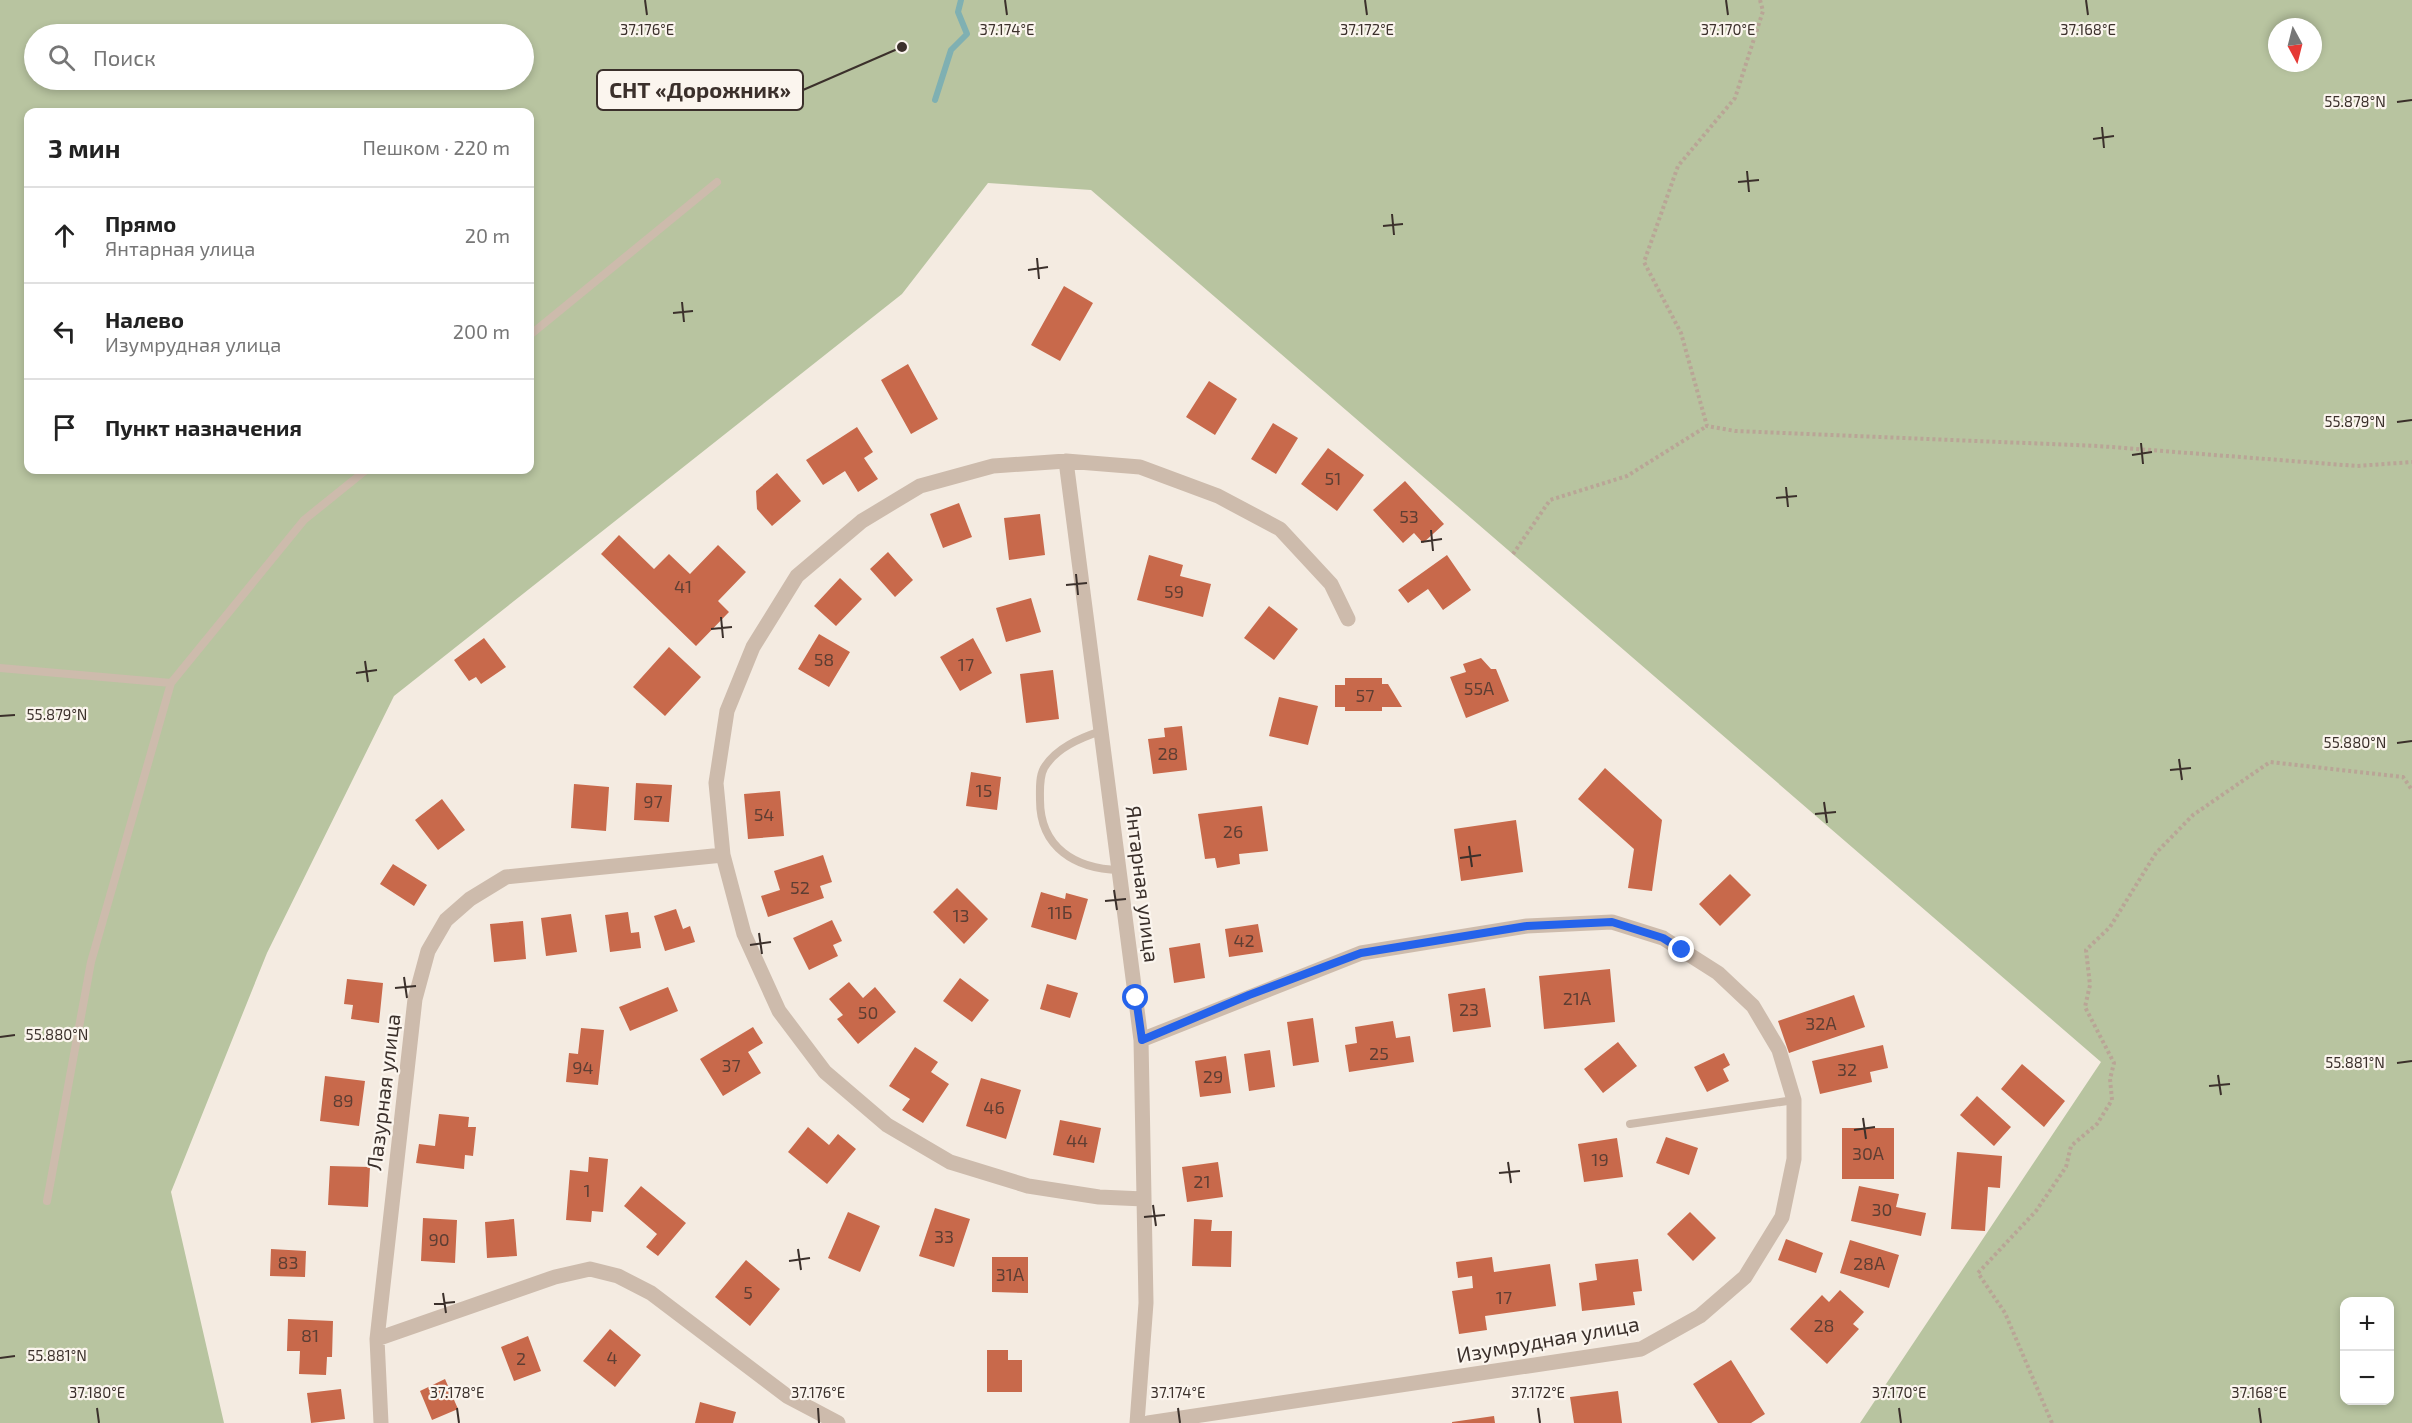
<!DOCTYPE html>
<html lang="ru">
<head>
<meta charset="utf-8">
<style>
	body { margin:0; font-family:"Exo 2",sans-serif; background:#f6f6f6; color:#222 }
	.controls { position:absolute; right:18px; bottom:18px; display:grid; overflow:hidden; border-radius:12px; box-shadow:0 3px 9px #0003 }
	.controls button { width:54px; height:54px; display:grid; place-items:center; padding:0; border:0; border-bottom:2px solid #e0e0e0; background:#fff; color:#222; font:30px sans-serif }
	.compass { position:absolute; left:2268px; top:18px; width:54px; height:54px; border-radius:50%; background:#fff; box-shadow:0 3px 9px #0003; rotate:173deg }
	.stop { position:absolute; width:18px; height:18px; margin:-14px; border:4px solid #2563eb; border-radius:50%; background:#fff }
	.stop.end { background:#2563eb; border-color:#fff; box-shadow:0 2px 6px #0008 }
	.list { margin:0; padding:0; list-style:none }
	h2 { display:flex; justify-content:space-between; align-items:center; height:78px; margin:0; padding:0 24px; font-size:26px }
	h2 small { font-size:20px; font-weight:400; color:#767676 }
	.list li { display:grid; grid-template-columns:39px 1fr auto; gap:18px; align-items:center; box-sizing:border-box; height:96px; padding:0 24px; border-top:2px solid #e0e0e0 }
	.list b { display:block; font-size:22px; white-space:nowrap }
	.list p { margin:0; font-size:20px; white-space:nowrap; color:#767676 }
	.list em { font-size:20px; font-style:normal; color:#767676 }
	.icon { flex:none; width:33px; height:33px; fill:none; stroke:currentColor; stroke-width:2; stroke-linecap:round; stroke-linejoin:round }
	.map { position:relative; flex:none; width:2412px; height:1423px; overflow:hidden }
	.search { position:absolute; background:#fff; box-shadow:0 3px 9px #0003; left:24px; top:24px; width:510px; height:66px; display:flex; align-items:center; gap:15px; box-sizing:border-box; padding:0 21px; border-radius:33px; color:#767676; font-size:22px }
	.panel { position:absolute; background:#fff; box-shadow:0 3px 9px #0003; left:24px; top:108px; width:510px; height:366px; border-radius:12px }
	.map>svg:first-child { display:block }
</style>
</head>
<body>
<div class="map">
<svg width="2412" height="1423" viewBox="0 0 2412 1423">
	<rect width="100%" height="100%" fill="#f4ebe1"/>
	<path fill="#b8c4a0" fill-rule="evenodd" d="M0 0H2412V1423H1860L2101 1062 1091 190 988 183 902 294 394 696 267 953 171 1192 224 1423H0ZM2277 27H2313V63H2277ZM34 34H524V80H34ZM28 112H530V470H28ZM2344 1302H2390V1400H2344Z"/>
	<g fill="none" stroke-linecap="round" stroke-linejoin="round">
		<path stroke="#7fb0b2" stroke-width="6" d="M935 100 951 50 967 34 958 12 961 0"/>
	</g>
	<path fill="#c8694b" d="M1064 286 1093 303 1060 361 1031 345Z
		M908 364 938 419 911 434 881 380Z
		M1209 381 1237 399 1215 435 1186 417Z
		M1273 423 1298 438 1276 474 1251 459Z
		M857 427 873 452 864 458 878 479 858 492 845 471 823 485 806 460Z
		M1328 448 1364 475 1337 511 1301 484Z
		M777 473 801 501 772 526 757 509 756 491Z
		M1405 481 1444 524 1423 543 1414 533 1403 543 1373 510Z
		M959 503 972 537 943 548 930 514Z
		M1040 514 1045 555 1009 560 1004 518Z
		M619 535 654 569 669 554 690 574 718 545 746 572 718 601 729 612 696 646 601 554Z
		M888 552 913 580 895 597 870 569Z
		M1149 555 1183 565 1180 576 1211 584 1203 617 1137 600Z
		M1447 555 1471 590 1443 610 1428 589 1408 603 1398 590Z
		M840 578 862 599 836 626 814 606Z
		M1031 598 1041 632 1006 642 996 608Z
		M1269 606 1298 629 1274 660 1244 638Z
		M819 634 850 652 829 687 798 669Z
		M484 638 506 667 481 684 476 677 469 681 454 660Z
		M973 638 992 673 960 691 940 657Z
		M669 647 701 677 665 716 633 687Z
		M1481 658 1491 669H1496L1509 701 1466 718 1450 677 1466 672 1463 664Z
		M1053 670 1059 719 1026 723 1020 674Z
		M1345 678H1382V684H1388L1402 707H1382V711H1345V707H1335V685H1345Z
		M1279 697 1318 706 1308 745 1269 736Z
		M1182 726 1187 770 1153 774 1148 739 1165 737 1164 728Z
		M1605 768 1662 820 1652 891 1628 888 1634 849 1578 799Z
		M971 772 1001 777 997 810 966 806Z
		M636 783 672 785 669 822 634 820Z
		M574 784 609 787 606 831 571 828Z
		M780 791 784 836 748 839 744 794Z
		M442 799 465 830 438 850 415 820Z
		M1262 806 1268 851 1239 854 1240 864 1217 868 1215 858 1205 859 1198 814Z
		M1516 820 1523 872 1461 881 1454 829Z
		M823 855 832 882 820 886 824 898 768 917 761 896 780 890 774 871Z
		M393 864 427 885 414 906 380 884Z
		M1730 874 1751 895 1720 926 1699 904Z
		M957 888 988 919 964 944 933 912Z
		M1041 892 1065 899 1066 893 1088 899 1076 940 1031 927Z
		M676 909 683 929 690 926 695 942 665 951 654 916Z
		M628 912 631 933 639 932 641 948 610 952 605 915Z
		M571 914 577 952 546 956 541 918Z
		M832 920 842 941 833 945 838 956 809 970 793 938Z
		M523 921 526 959 494 962 490 924Z
		M1258 924 1263 952 1229 957 1225 929Z
		M1200 943 1205 978 1174 983 1169 948Z
		M1610 969 1615 1022 1544 1029 1539 976Z
		M960 978 989 1000 972 1022 943 1001Z
		M347 979 383 983 379 1023 351 1019 353 1005 344 1004Z
		M849 982 863 998 875 987 896 1012 858 1044 837 1019 843 1015 829 999Z
		M1047 984 1078 993 1070 1018 1040 1009Z
		M668 987 678 1011 630 1031 619 1007Z
		M1485 988 1491 1027 1453 1032 1448 994Z
		M1854 995 1865 1027 1789 1053 1778 1021Z
		M1313 1018 1319 1062 1293 1066 1287 1022Z
		M1393 1021 1396 1038 1410 1036 1414 1062 1349 1072 1345 1045 1357 1043 1355 1027Z
		M753 1027 763 1043 748 1052 761 1073 723 1096 700 1059Z
		M581 1028 604 1030 598 1085 566 1082 569 1053 578 1054Z
		M1618 1042 1637 1066 1603 1093 1584 1069Z
		M1883 1045 1888 1068 1870 1072 1872 1082 1820 1094 1812 1061Z
		M915 1047 938 1062 931 1072 949 1084 923 1123 902 1110 910 1099 889 1086Z
		M1270 1050 1275 1087 1249 1091 1244 1054Z
		M1724 1053 1730 1065 1723 1069 1729 1081 1707 1092 1694 1067Z
		M1226 1056 1231 1093 1200 1097 1195 1061Z
		M2022 1064 2065 1101 2044 1127 2001 1089Z
		M325 1076 365 1081 359 1126 320 1121Z
		M981 1078 1021 1090 1006 1139 966 1126Z
		M1977 1096 2011 1127 1994 1146 1960 1115Z
		M439 1114 469 1117 468 1127H476L473 1156 465 1155 464 1169 416 1163 419 1144 435 1146Z
		M1060 1120 1101 1128 1094 1163 1053 1155Z
		M808 1127 829 1145 838 1134 856 1149 827 1184 788 1152Z
		M1842 1128H1894V1179H1842Z
		M1666 1137 1698 1148 1689 1175 1656 1163Z
		M1617 1138 1623 1177 1584 1182 1578 1144Z
		M1957 1152 2002 1156 2000 1188 1988 1187 1985 1231 1951 1229Z
		M589 1157 608 1159 603 1212 592 1211 591 1222 566 1220 570 1170 588 1172Z
		M1218 1162 1223 1197 1187 1202 1182 1167Z
		M330 1166 370 1167 368 1207 328 1205Z
		M641 1186 686 1223 658 1256 646 1247 657 1234 624 1206Z
		M1859 1186 1899 1194 1896 1207 1926 1213 1921 1236 1851 1221Z
		M935 1208 970 1219 954 1267 919 1256Z
		M848 1212 880 1226 860 1272 828 1258Z
		M1690 1212 1716 1238 1693 1261 1667 1234Z
		M423 1218 457 1220 455 1263 421 1261Z
		M514 1219 517 1256 487 1258 485 1222Z
		M1194 1219 1212 1220 1211 1231H1232L1231 1267 1192 1266Z
		M1786 1239 1823 1253 1816 1273 1778 1260Z
		M1850 1240 1899 1255 1889 1288 1840 1273Z
		M271 1249 306 1251 305 1277 270 1276Z
		M992 1257H1028V1293L992 1292Z
		M1492 1257 1494 1272 1550 1264 1556 1306 1485 1316 1487 1330 1459 1334 1452 1291 1473 1288 1472 1276 1458 1278 1456 1262Z
		M1638 1259 1642 1291 1633 1292 1635 1305 1582 1311 1579 1283 1597 1280 1595 1264Z
		M746 1260 780 1289 750 1326 715 1297Z
		M1840 1290 1864 1312 1853 1324 1859 1329 1827 1364 1790 1329 1822 1295 1829 1302Z
		M288 1319 333 1321 332 1357H327L326 1375 299 1374 300 1351H287Z
		M610 1329 641 1355 615 1387 583 1361Z
		M528 1336 541 1371 514 1381 501 1347Z
		M987 1350H1008V1360H1022V1392H987Z
		M1731 1360 1765 1414 1751 1423H1718L1693 1384Z
		M445 1379 458 1409 432 1420 420 1391Z
		M341 1389 345 1419 311 1423 307 1393Z
		M1618 1391 1622 1423H1574L1570 1397Z
		M700 1402 736 1412 733 1423H695Z
		M1494 1416 1495 1423H1452V1422Z"/>
	<g fill="none" stroke-linecap="round" stroke-linejoin="round">
		<path stroke="#b9a596" stroke-width="4" stroke-dasharray="3 3" stroke-linecap="butt" d="M1760 0 1763 11 1735 98 1678 166 1644 262 1681 333 1707 426 1735 431 2098 446 2357 466 2412 462
			M1513 554 1550 500 1627 476 1707 426
			M2052 1423 2005 1313 1978 1273 2036 1211 2066 1167 2071 1146 2097 1124 2112 1100 2110 1079 2114 1063 2085 1007 2090 985 2086 950 2110 927 2156 853 2193 815 2270 762 2403 777 2412 790"/>
		<path stroke="#cdbbac" stroke-width="8" d="M530 335 717 182
			M0 668 171 683 304 520 366 470
			M1101 731C1080 738 1056 748 1044 768 1039 777 1040 790 1040 800 1040 848 1076 869 1119 870
			M1630 1124 1794 1100
			M47 1201 91 962 171 683"/>
		<path stroke="#cdbbac" stroke-width="15" d="M1066 461 1141 1040 1146 1303 1137 1423
			M1141 1040 1361 953 1527 926 1612 922 1663 938 1718 973 1753 1006 1779 1050 1794 1100V1159L1782 1217 1745 1277 1700 1316 1641 1349 1148 1423
			M1144 1199 1099 1197 1028 1186 950 1162 887 1125 825 1072 779 1011 744 934 723 855 716 783 727 711 753 647 797 576 862 521 920 486 993 466 1066 461 1140 467 1218 496 1280 529 1331 584 1348 619
			M377 1339 555 1277 590 1269 618 1276 651 1293 787 1396 838 1423
			M381 1423 377 1339 415 999 428 951 446 920 470 899 506 877 723 855"/>
	</g>
	<g fill="none" stroke-linecap="round" stroke-linejoin="round">
		<path stroke="#2563eb" stroke-width="8" d="M1136 998 1142 1040 1249 995 1361 953 1527 926 1612 922 1663 938 1682 950"/>
	</g>
	<path fill="none" stroke="#3b302b" stroke-width="2" d="M645 0 647 15M1005 0 1007 15M1365 0 1367 15M1726 0 1728 15M2086 0 2088 15M2397 102 2412 100M2102 127 2104 148M2093 139 2114 136M1747 171 1749 192M1738 182 1759 180M1392 214 1394 235M1383 226 1403 224M1037 258 1039 279M1028 270 1048 267M682 302 684 322M673 313 693 311M2397 422 2412 420M2141 443 2143 464M2132 455 2152 452M1786 487 1788 507M1776 498 1797 496M1431 530 1433 551M1421 542 1442 539M1076 574 1078 595M1066 585 1087 583M721 617 723 638M711 629 732 627M365 661 368 682M356 673 377 670M0 716 15 715M2397 743 2412 741M2179 759 2182 780M2170 770 2191 768M1824 802 1827 823M1815 814 1836 812M1469 846 1472 867M1460 858 1481 855M1114 890 1117 910M1105 901 1126 899M759 933 762 954M750 945 771 942M404 977 407 998M395 988 416 986M0 1037 15 1035M2397 1063 2412 1061M2218 1075 2221 1095M2209 1086 2230 1084M1863 1118 1866 1139M1854 1130 1875 1127M1508 1162 1511 1183M1499 1173 1520 1171M1153 1205 1156 1226M1144 1217 1165 1215M798 1249 801 1270M789 1261 810 1258M443 1293 446 1313M434 1304 455 1302M0 1358 15 1356M97 1408 99 1423M457 1408 459 1423M818 1408 819 1423M1178 1408 1180 1423M1538 1408 1540 1423M1899 1408 1901 1423M2259 1408 2261 1423"/>
	<g text-anchor="middle" stroke-width="4.5" stroke-linejoin="round" paint-order="stroke">
		<g font-size="18" fill="#5e3e33">
			<text x="1333" y="485">51</text>
			<text x="1409" y="523">53</text>
			<text x="683" y="593">41</text>
			<text x="1174" y="598">59</text>
			<text x="824" y="666">58</text>
			<text x="966" y="671">17</text>
			<text x="1479" y="695">55А</text>
			<text x="1365" y="702">57</text>
			<text x="1168" y="760">28</text>
			<text x="984" y="797">15</text>
			<text x="653" y="808">97</text>
			<text x="764" y="821">54</text>
			<text x="1233" y="838">26</text>
			<text x="800" y="894">52</text>
			<text x="1060" y="919">11Б</text>
			<text x="961" y="922">13</text>
			<text x="1244" y="947">42</text>
			<text x="1577" y="1005">21А</text>
			<text x="1469" y="1016">23</text>
			<text x="868" y="1019">50</text>
			<text x="1821" y="1030">32А</text>
			<text x="1379" y="1060">25</text>
			<text x="731" y="1072">37</text>
			<text x="583" y="1074">94</text>
			<text x="1847" y="1076">32</text>
			<text x="1213" y="1083">29</text>
			<text x="343" y="1107">89</text>
			<text x="994" y="1114">46</text>
			<text x="1077" y="1147">44</text>
			<text x="1868" y="1160">30А</text>
			<text x="1600" y="1166">19</text>
			<text x="1202" y="1188">21</text>
			<text x="587" y="1197">1</text>
			<text x="1882" y="1216">30</text>
			<text x="944" y="1243">33</text>
			<text x="439" y="1246">90</text>
			<text x="288" y="1269">83</text>
			<text x="1869" y="1270">28А</text>
			<text x="1010" y="1281">31А</text>
			<text x="748" y="1299">5</text>
			<text x="1504" y="1304">17</text>
			<text x="1824" y="1332">28</text>
			<text x="310" y="1342">81</text>
			<text x="612" y="1364">4</text>
			<text x="521" y="1365">2</text>
		</g>
		<g font-size="21" fill="#3b302b" stroke="#fbf5ee">
			<text transform="translate(1142 884) rotate(83)" y="7">Янтарная улица</text>
			<text transform="translate(384 1092) rotate(-83)" y="7">Лазурная улица</text>
			<text transform="translate(1548 1340) rotate(-10)" y="7">Изумрудная улица</text>
		</g>
	</g>
	<g font-size="15" text-anchor="middle" fill="#3b302b" stroke="#fbf5ee" stroke-width="4.5" stroke-linejoin="round" paint-order="stroke">
		<text x="647" y="35">37.176°E</text>
		<text x="1007" y="35">37.174°E</text>
		<text x="1367" y="35">37.172°E</text>
		<text x="1728" y="35">37.170°E</text>
		<text x="2088" y="35">37.168°E</text>
		<text x="2355" y="107">55.878°N</text>
		<text x="2355" y="427">55.879°N</text>
		<text x="57" y="720">55.879°N</text>
		<text x="2355" y="748">55.880°N</text>
		<text x="57" y="1040">55.880°N</text>
		<text x="2355" y="1068">55.881°N</text>
		<text x="57" y="1361">55.881°N</text>
		<text x="97" y="1398">37.180°E</text>
		<text x="457" y="1398">37.178°E</text>
		<text x="818" y="1398">37.176°E</text>
		<text x="1178" y="1398">37.174°E</text>
		<text x="1538" y="1398">37.172°E</text>
		<text x="1899" y="1398">37.170°E</text>
		<text x="2259" y="1398">37.168°E</text>
	</g>
	<path fill="none" stroke="#3b302b" stroke-width="2" d="M902 47L803 90"/>
	<circle fill="#3b302b" stroke="#fbf5ee" stroke-width="2" cx="902" cy="47" r="6"/>
	<rect fill="#fbf5ee" stroke="#3b302b" stroke-width="2" x="597" y="70" width="206" height="40" rx="6"/>
	<g font-size="22" text-anchor="middle" font-weight="bold" fill="#3b302b">
		<text x="700" y="98">СНТ «Дорожник»</text>
	</g>
</svg>
<div class="controls">
<button>+</button>
<button>−</button>
</div>
<svg class="compass" viewBox="-18 -18 36 36"><path d="M0-13l5 13h-10z" fill="#e53935"/><path d="M0 13l5-13h-10z" fill="#767676"/></svg>
<div class="stop" style="left:1136px;top:998px"></div>
<div class="stop end" style="left:1682px;top:950px"></div>
<div class="search"><svg class="icon" aria-label="search" viewBox="0 0 24 24"><circle cx="10" cy="10" r="6"/><path d="M15 15l6 6"/></svg>Поиск</div>
<section class="panel">
<h2>3 мин<small>Пешком · 220 m</small></h2>
<ul class="list">
<li><svg class="icon" aria-label="ahead" viewBox="0 0 24 24"><path d="M12 20V5M6 11l6-6 6 6"/></svg><div><b>Прямо</b><p>Янтарная улица</p></div><em>20 m</em></li>
<li><svg class="icon" aria-label="left" viewBox="0 0 24 24"><path d="M17 20v-9H6M10 6l-5 5 5 5"/></svg><div><b>Налево</b><p>Изумрудная улица</p></div><em>200 m</em></li>
<li><svg class="icon" aria-label="arrive" viewBox="0 0 24 24"><path d="M6 21V4h12l-3 4 3 4H6"/></svg><div><b>Пункт назначения</b></div></li>
</ul>
</section>
</div>
</body>
</html>
